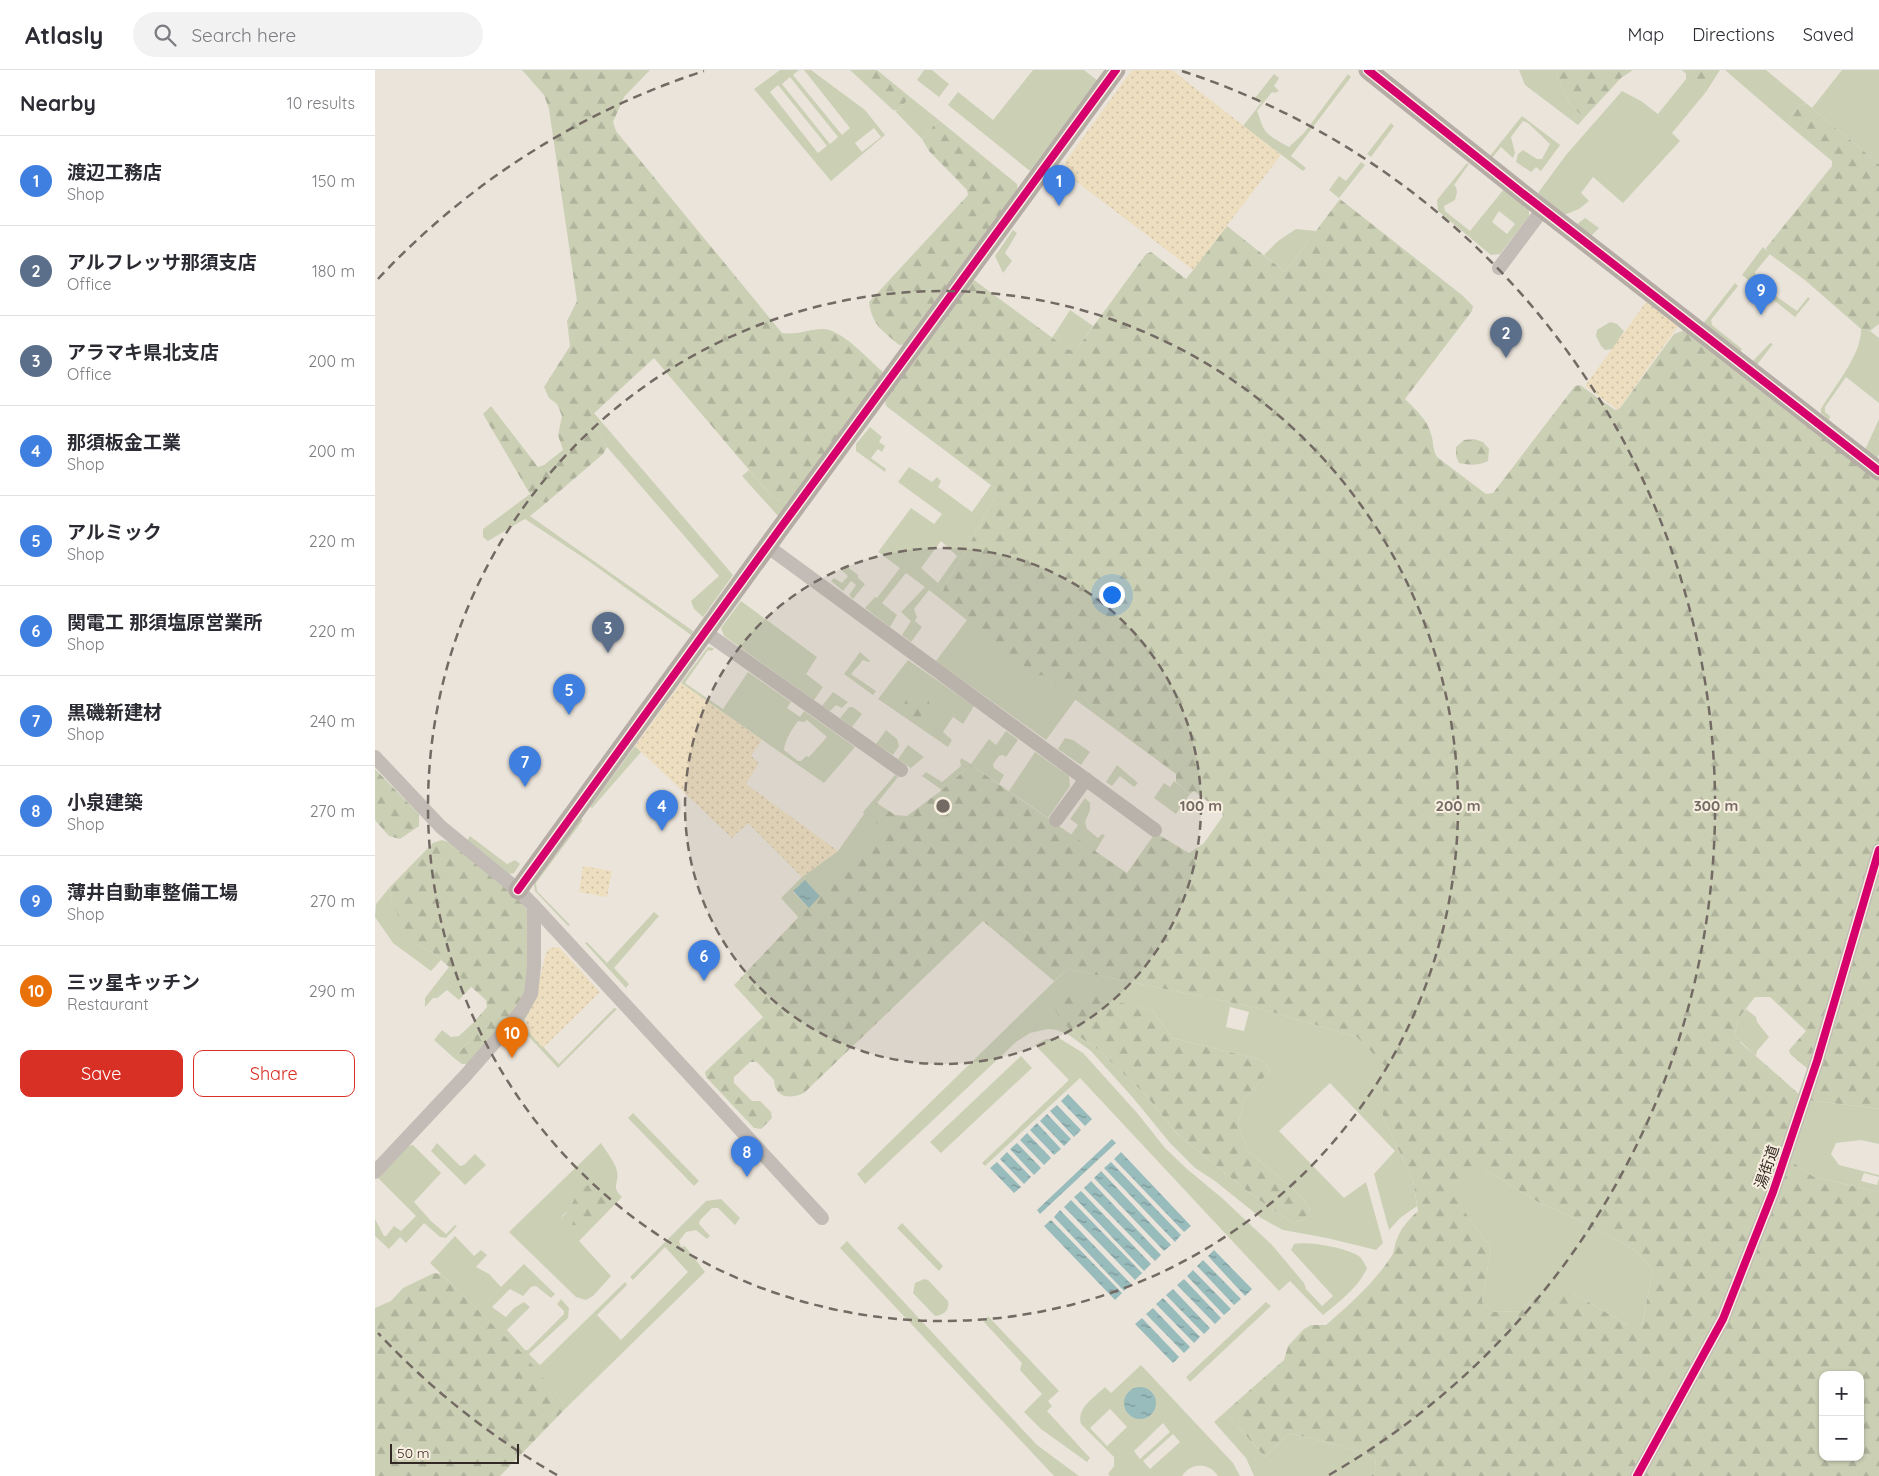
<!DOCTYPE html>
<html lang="en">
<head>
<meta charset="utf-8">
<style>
	body { margin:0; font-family:Quicksand,"Noto Sans JP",sans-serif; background:#f2f2f3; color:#2b2b33 }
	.controls { position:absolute; right:15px; bottom:15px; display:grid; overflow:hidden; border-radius:10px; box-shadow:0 1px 4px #0004 }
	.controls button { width:45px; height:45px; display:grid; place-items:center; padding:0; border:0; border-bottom:1px solid #e1e1e2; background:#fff; color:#2b2b33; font:25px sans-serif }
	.scale { position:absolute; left:15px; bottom:12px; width:129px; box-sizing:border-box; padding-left:5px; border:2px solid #332924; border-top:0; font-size:14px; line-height:18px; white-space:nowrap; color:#332924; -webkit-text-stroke:4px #f9efe1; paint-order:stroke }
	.you { position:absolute; left:736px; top:524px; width:18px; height:18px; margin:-12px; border:4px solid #fff; border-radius:50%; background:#1a73e8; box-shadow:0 0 0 8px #1a73e833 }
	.badge { display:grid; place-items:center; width:32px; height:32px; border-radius:50%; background:#d93025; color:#fff; font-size:16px; font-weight:700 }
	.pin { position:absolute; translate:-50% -41px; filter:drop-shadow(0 1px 2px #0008) }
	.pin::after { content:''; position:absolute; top:26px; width:18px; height:15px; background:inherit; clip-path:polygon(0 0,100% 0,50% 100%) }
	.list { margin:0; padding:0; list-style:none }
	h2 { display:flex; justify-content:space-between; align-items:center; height:65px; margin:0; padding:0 20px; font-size:21px }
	h2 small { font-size:16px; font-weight:400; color:#7c7c81 }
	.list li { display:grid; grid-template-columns:32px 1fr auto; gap:15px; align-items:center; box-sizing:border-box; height:90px; padding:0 20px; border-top:1px solid #e1e1e2 }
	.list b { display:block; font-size:19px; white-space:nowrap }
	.list p { margin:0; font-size:16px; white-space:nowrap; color:#7c7c81 }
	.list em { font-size:16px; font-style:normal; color:#7c7c81 }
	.actions { display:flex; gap:10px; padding:15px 20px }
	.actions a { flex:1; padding:11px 0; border:1px solid #d93025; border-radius:10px; text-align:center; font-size:18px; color:#d93025 }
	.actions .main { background:#d93025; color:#fff }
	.icon { flex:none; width:28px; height:28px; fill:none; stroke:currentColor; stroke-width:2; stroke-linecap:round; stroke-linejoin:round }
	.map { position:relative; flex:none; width:1504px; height:1406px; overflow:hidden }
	header { display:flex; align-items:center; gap:30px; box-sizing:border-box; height:70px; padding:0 25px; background:#fff; border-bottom:1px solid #e1e1e2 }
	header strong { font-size:24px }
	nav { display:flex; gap:28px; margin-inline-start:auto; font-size:18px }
	.search { width:350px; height:45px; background:#f2f2f3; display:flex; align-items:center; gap:12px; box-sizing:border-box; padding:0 18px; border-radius:28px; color:#7c7c81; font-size:19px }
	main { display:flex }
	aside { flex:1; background:#fff }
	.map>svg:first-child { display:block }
</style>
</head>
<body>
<header>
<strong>Atlasly</strong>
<div class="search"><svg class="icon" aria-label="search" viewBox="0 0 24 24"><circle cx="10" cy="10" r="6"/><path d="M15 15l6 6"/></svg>Search here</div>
<nav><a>Map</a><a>Directions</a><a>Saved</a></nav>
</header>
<main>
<aside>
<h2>Nearby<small>10 results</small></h2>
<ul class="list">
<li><span class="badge" style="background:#3f7fe0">1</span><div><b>渡辺工務店</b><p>Shop</p></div><em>150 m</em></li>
<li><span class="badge" style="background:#5c6f8a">2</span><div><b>アルフレッサ那須支店</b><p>Office</p></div><em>180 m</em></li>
<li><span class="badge" style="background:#5c6f8a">3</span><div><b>アラマキ県北支店</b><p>Office</p></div><em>200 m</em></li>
<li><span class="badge" style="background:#3f7fe0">4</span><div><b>那須板金工業</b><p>Shop</p></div><em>200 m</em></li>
<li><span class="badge" style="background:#3f7fe0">5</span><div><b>アルミック</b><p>Shop</p></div><em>220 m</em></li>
<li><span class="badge" style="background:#3f7fe0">6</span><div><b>関電工 那須塩原営業所</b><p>Shop</p></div><em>220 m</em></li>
<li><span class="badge" style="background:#3f7fe0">7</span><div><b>黒磯新建材</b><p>Shop</p></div><em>240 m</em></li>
<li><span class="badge" style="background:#3f7fe0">8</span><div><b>小泉建築</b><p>Shop</p></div><em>270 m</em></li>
<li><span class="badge" style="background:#3f7fe0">9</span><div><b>薄井自動車整備工場</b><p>Shop</p></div><em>270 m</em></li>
<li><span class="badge" style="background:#e8710a">10</span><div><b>三ッ星キッチン</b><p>Restaurant</p></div><em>290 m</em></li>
</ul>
<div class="actions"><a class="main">Save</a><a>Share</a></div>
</aside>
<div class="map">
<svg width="1504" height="1406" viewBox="0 0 1504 1406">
	<defs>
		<pattern id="forest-firs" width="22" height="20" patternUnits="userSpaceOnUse" patternTransform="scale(1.25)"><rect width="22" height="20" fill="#cbd0b5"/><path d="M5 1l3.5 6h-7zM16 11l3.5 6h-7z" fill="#afb39c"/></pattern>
		<pattern id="sand-dots" width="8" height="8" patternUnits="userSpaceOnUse" patternTransform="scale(1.25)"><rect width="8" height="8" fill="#eddec0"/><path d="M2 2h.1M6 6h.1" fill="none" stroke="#ccbea5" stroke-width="1.8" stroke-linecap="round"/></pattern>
		<pattern id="water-ripples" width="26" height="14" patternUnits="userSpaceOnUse" patternTransform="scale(1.25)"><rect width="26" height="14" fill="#98bbbc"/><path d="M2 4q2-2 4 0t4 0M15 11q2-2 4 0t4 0" fill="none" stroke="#7d9899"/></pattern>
	</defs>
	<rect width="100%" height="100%" fill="#ebe4db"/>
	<path fill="#cbd0b5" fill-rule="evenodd" d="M405 0H424L418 5 467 65 475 58 429 0H436L490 40 510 65 456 111 379 19ZM415 7 463 67 455 74 407 14ZM403 15 452 76 443 83 395 22ZM499 58 506 67 487 82 480 73Z
		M549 0H557L574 14 564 27 542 10Z
		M658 0H709L723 11 655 101 573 35 583 22 618 50Z
		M1144 0H1180L1195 34 1209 48 1203 55 1150 15Z
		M1350 0H1391L1431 33 1423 36 1414 50 1416 57Z
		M1467 0H1504V94L1437 38Z
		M1311 3 1331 22 1297 63 1305 71 1248 133 1218 107 1206 123 1214 131 1204 139 1189 145 1163 123 1191 85 1247 21 1266 31 1283 44 1311 9Z
		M899 4 904 8 899 16 904 21 900 23 897 22 882 41C885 47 885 52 888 57 892 66 905 72 914 77L929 63 973 4 976 7 916 86 931 98 928 101 868 56 886 33 880 28Z
		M535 27 565 51 561 53 547 69 520 41 524 40Z
		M1147 46 1185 75 1166 101 1161 97 1156 102 1141 92 1143 84 1148 80 1162 89H1167L1175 74 1153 53 1148 51 1136 67 1140 83 1138 88 1126 77 1117 88 1114 87Z
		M1016 53 1019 56 996 87 992 84Z
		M986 92 990 95 964 128 954 120 964 106 971 111Z
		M1092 93 1094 94 1079 115 1081 117 1082 122 1080 130 1069 136 1070 141 1095 161 1129 119 1154 138V146L1125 184 1116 185 1063 141 1062 130ZM1124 141 1140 154 1132 164 1117 152Z
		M1210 148 1224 158 1215 167 1201 155Z
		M921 159 941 161 910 202 889 185 903 171Z
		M638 160 642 163 630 183 637 191 628 203 620 186Z
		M1388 177 1395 184 1380 202 1384 214 1422 241 1433 227 1435 229 1420 247 1367 205Z
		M1360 213 1363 216 1336 250 1337 255 1367 279 1364 284 1327 255Z
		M695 240 718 256 701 280H694L677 268Z
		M1235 252 1242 254 1249 261 1238 279 1230 280 1226 276 1221 266 1222 260Z
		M1486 259 1495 261 1504 268V333L1471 307 1450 337V342L1455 346 1454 350 1446 343V339C1459 317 1487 284 1486 259Z
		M1395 273 1398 274 1381 296 1377 292Z
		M219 343 358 505 328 547 319 539 316 531 344 506 232 377 215 347Z
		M1504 349V384L1502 389 1490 380Z
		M495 357 507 367 504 372 510 376 507 382 503 379 496 388 511 399 510 402 481 381V374Z
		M534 397 557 412 562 407 566 411 563 417 597 442 616 415 621 419 622 423 586 490 571 513 568 521V531L554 520 539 539 542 547 540 551 547 557 536 572 527 565 536 551 526 542 550 517 531 503 507 533 522 545 515 557 490 538 500 527 502 528 525 498 503 482 536 438 559 454 567 444 523 412ZM566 471 582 486 563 513 546 498Z
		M374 400 398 428 413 434 404 447 367 406Z
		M155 424 161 430 171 433 155 446 318 561 316 565 215 492 150 449 113 471 108 467V459Z
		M470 495 483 505V508L490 514 478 529 474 525 481 515 476 511 468 521 456 511 459 508 467 513 473 506 466 500Z
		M366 531 442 587 431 604 448 617 439 630 349 566 346 558Z
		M592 550 661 605H667L701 629 671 670 561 591Z
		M333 577 339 578 337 581 333 580 310 613 348 639 373 602 416 632 412 638 425 647 429 641 480 677 449 713 306 613ZM432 650 452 667 434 687 431 686 426 691H423L409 680C410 670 417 659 423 651L429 652Z
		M485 582 495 591 494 592 488 590 476 604 501 621 498 625 469 604Z
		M533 590 599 636 588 654 578 647 568 662 577 670 573 677 503 629Z
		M458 622 473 632 467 638 461 635 455 641 447 636Z
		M474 637H478L487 644 477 657 465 648Z
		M511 660 522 669 524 676 518 685 501 674Z
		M631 661 643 670 631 687 628 685 624 686 618 694 619 698 629 705 624 714 596 695 567 720 547 706 551 702 567 712 586 696 585 691 586 688 596 694 614 669 621 675Z
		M690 668 698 670 715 682 706 695 683 679Z
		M533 675 549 687 536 698 523 689Z
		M260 676 266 682 217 738 215 737Z
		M660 682 694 706 695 716 673 748 634 721Z
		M742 695 763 713 759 717 745 706 737 716 731 712Z
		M520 705 523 707 502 733 499 734 509 758 445 826 430 810 418 822 434 838 424 848 406 828 427 807 463 781 489 744 488 742Z
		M799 711 815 724 801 744 779 728 789 713 795 717Z
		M710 728 715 733V740L710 752 712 759 723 768 727 764 730 765 720 782 696 765 703 755 695 749Z
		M206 749 208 750 161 813 162 821 195 855 193 856 160 821 159 812Z
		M95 766 132 794 140 790 145 794 139 803 134 804 91 772Z
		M14 818 17 831 40 874 57 882 66 890 56 901 18 873 0 847 1 834Z
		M279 842 284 846 239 898 254 914 251 918 210 873 212 872 232 893Z
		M74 897 97 916 84 930 72 920 62 928H58L50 937V928Z
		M692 899 883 938 982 967 1012 997 1008 1015V1047L1038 1110 1042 1136 1025 1148 1014 1160 999 1104 1020 1081 955 1013 904 1061 969 1128 991 1112 1008 1173 1001 1180 952 1168 908 1160 886 1148 840 1111 820 1098 795 1073 759 1029 716 981 694 965 682 960 673 959 655 963 641 972 490 1114 482 1104ZM691 919 778 941 797 968 887 990 895 1001 870 1028 863 1054 872 1080 925 1125 935 1139 930 1149 918 1153 881 1128 801 1063 770 1024 720 977 697 962ZM855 937 874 942 869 961 851 957Z
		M153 938 156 940 150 949V957L184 994 239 938 242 939 183 998 146 958V950Z
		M1371 939 1381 947 1382 952 1394 967 1382 981 1381 986 1365 971 1360 964 1363 949Z
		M98 953V967L79 988 59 970 67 960 76 967 84 966Z
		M684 968 708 983 763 1044 790 1078 812 1099 847 1128 897 1175 929 1213 931 1219 947 1236 958 1226 916 1180 919 1174C933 1171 974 1178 985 1187 988 1190 990 1195 992 1198 984 1217 964 1232 948 1245L915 1211 904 1221 705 1008 610 1096 607 1093 694 1010 660 975 671 969Z
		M646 986 657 998 566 1083 555 1072Z
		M1432 1030 1504 1039V1074L1486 1070 1461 1073 1456 1084 1464 1095 1504 1105V1107L1489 1103 1486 1111 1502 1115 1504 1108V1122L1439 1107 1413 1089Z
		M258 1043 324 1111 319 1116 253 1048Z
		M62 1073 85 1096 89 1095 100 1084 111 1095 90 1115 56 1081Z
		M226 1073C231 1081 240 1092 242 1101 245 1113 235 1116 247 1127L204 1171 236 1206 218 1226 211 1230 201 1227 134 1162ZM193 1141 203 1155 186 1152 188 1145Z
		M38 1075 66 1103 39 1132 56 1151 71 1164 80 1155 82 1156 71 1168 65 1167 49 1153 31 1173 25 1167 14 1179 0 1166V1149L9 1166H11L19 1156 26 1161 41 1146 3 1108 33 1076Z
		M1093 1099H1109L1163 1132 1214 1155 1260 1180 1278 1199 1267 1256H1254L1198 1223H1163L1146 1241 1119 1242 1107 1232 1116 1177 1098 1154 1079 1127Z
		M346 1129 365 1148 360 1155 343 1138H337L325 1150 324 1154 335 1166 332 1169 321 1160 311 1162 304 1171 306 1177 310 1176 330 1202 189 1340V1334L151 1288 55 1193 80 1166 99 1186 106 1180 112 1185 101 1197 114 1204 126 1217 149 1194 180 1224 176 1228 161 1216 156 1217 148 1226 135 1219 117 1237 131 1247 139 1238 149 1232 155 1237 132 1260 150 1280H153L189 1244V1241L182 1234 186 1229 194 1238 193 1248 154 1284 165 1295 250 1212 252 1215 222 1245 246 1270 313 1202 290 1177 258 1210 255 1207 331 1131Z
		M527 1153 568 1196 564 1201 522 1158Z
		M472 1171 662 1375 704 1406H679L465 1178Z
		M549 1209 553 1210 573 1231C575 1240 568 1246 560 1246L538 1223 540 1213Z
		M891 1232 896 1236 815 1312 811 1307Z
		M613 1246 684 1321 673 1331 677 1336 672 1341 715 1388 712 1392 666 1359 649 1342 667 1324 645 1300 647 1293 609 1252Z
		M766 1295 858 1393 865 1406H843C834 1392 816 1392 807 1406H735L733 1404 739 1396V1387L706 1354C701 1338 720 1327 730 1317L736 1323ZM778 1325C782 1336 778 1344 768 1348ZM735 1339 752 1357 732 1376 715 1358ZM788 1353 795 1362 765 1389 759 1381ZM798 1364 805 1372 775 1399 768 1391Z
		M850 1342 890 1387 915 1363 983 1381 1000 1388 1001 1400 996 1406H879L871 1388 839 1352Z"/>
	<path fill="url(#forest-firs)" fill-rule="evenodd" d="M147 0H275L249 27 238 52 241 61 407 263C423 265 431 260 446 259 465 257 493 289 507 301L509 308 413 434 398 428 279 288 215 347 232 377 228 384 171 433 161 430 155 424 108 344 116 336 163 397 169 395 188 380 183 365 187 346 182 334 174 328 169 317 195 276 192 251 202 231 174 39 169 25Z
		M475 0H502L535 27 524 40H518Z
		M1180 0H1258L1246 8 1209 48 1195 34Z
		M1307 0H1345L1331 22Z
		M1431 33 1504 94V254L1495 261 1486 259 1431 211 1392 182 1391 178 1457 96V91L1416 57 1414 50 1423 36Z
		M565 51 642 114 643 124 532 274 524 275C507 260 497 255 494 232L593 125 592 120 554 81 547 69 561 53Z
		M965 129 1087 225 1098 236 1097 241 1030 329C1040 339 1052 349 1056 364 1059 372 1057 379 1062 387L1111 424 1118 423 1200 316 1205 315 1240 340 1245 338 1299 264 1310 260 1504 407V1039L1432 1030 1440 1005 1415 984 1414 980 1431 961 1395 927H1380L1363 949 1360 964 1366 973 1425 1025 1413 1089 1439 1107 1504 1122V1406H996L1001 1400 1000 1388 983 1381 915 1363 890 1387 850 1342 909 1290 913 1276 929 1259 936 1255H951C974 1235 999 1213 1016 1187 1020 1182 1019 1175 1022 1169 1026 1158 1034 1149 1043 1141L1038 1110 1008 1047V1015L1011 997 982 967 883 938 692 899 679 911 608 851 429 1023C416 1029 400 1029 399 1010L382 992H375L359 1007V1013L377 1031H385L396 1042 397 1048 386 1059 379 1058 331 1007 330 1002 388 947 359 915 508 758 491 745 499 734 502 733 520 745 532 746 567 720 596 695 752 803 778 766 784 765 814 783 829 773 848 746 847 742 819 721 815 724 801 712V704L667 605 661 606 568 531V521L571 513 586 490 622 423 621 419 511 336 510 331 591 214 599 210 694 280H701L771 184 776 182 811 209 852 156 910 202ZM1093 1099H1109L1163 1132 1214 1155 1260 1180 1278 1199 1267 1256H1254L1198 1223H1163L1146 1241 1119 1242 1107 1232 1116 1177 1098 1154 1080 1127ZM1448 1305H1485V1387H1448Z
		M1099 369 1108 372 1114 379 1113 391C1103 396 1096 395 1084 393L1081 386V377L1089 370Z
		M529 637a13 13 0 1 1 26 0a13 13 0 1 1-26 0Z
		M0 699 44 744V756L25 769 14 766 0 750Z
		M67 770 76 773C95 789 146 823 154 844L152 924 143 940 93 994H87L79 988 98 967V953L112 937 111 930 57 882 40 874 30 862 17 831 14 818 58 773Z
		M691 918 778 941 797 968 887 990 895 1001 870 1028 863 1054 872 1080 925 1125 935 1139 930 1149 918 1153 881 1128 801 1063 770 1024 720 977 697 962 684 947 678 935Z
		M219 1113 230 1118 235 1128C232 1138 225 1153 212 1155 204 1157 196 1153 188 1155L185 1152C187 1147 189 1146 192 1142 203 1129 197 1119 219 1113Z
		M59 1203 66 1204 151 1287 189 1334V1340L125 1406H0V1238L16 1231 28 1218Z"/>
	<path fill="url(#sand-dots)" d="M757 0H797L906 85 818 200 694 106 690 92Z
		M1271 232 1303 256 1243 340 1210 316Z
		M306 613 387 670 376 686 384 693 371 714 463 781 427 807 373 753 357 768 260 676Z
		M208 796 237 801 232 827 204 822Z
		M184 877 225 922 168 978C156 964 144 958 155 940L153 938 160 926 171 883 175 878Z"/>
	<path fill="url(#water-ripples)" d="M430 810 445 826 434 838 418 821Z
		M693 1024 717 1049 710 1056 686 1031Z
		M682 1035 706 1060 699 1067 675 1041Z
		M672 1044 696 1069 689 1076 665 1051Z
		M662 1053 686 1079 679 1085 655 1060Z
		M652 1063 676 1088 669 1095 645 1070Z
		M737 1069 741 1073 665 1144 662 1140Z
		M642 1073 666 1098 659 1105 635 1079Z
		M632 1082 656 1107 649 1114 625 1089Z
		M746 1082 816 1156 809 1162 739 1089Z
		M622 1092 646 1117 639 1123 615 1098Z
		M736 1092 806 1165 800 1172 729 1098Z
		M726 1101 796 1175 789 1181 719 1108Z
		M716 1111 786 1185 780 1191 709 1118Z
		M706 1121 776 1194 769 1201 699 1127Z
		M696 1130 767 1203 760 1210 689 1137Z
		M685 1140 756 1214 749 1221 679 1147Z
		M676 1150 747 1223 740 1230 669 1156Z
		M839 1180 877 1219 870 1226 833 1186Z
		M828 1190 866 1229 859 1235 822 1196Z
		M818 1200 856 1239 849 1245 812 1206Z
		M809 1209 846 1248 840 1254 802 1215Z
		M798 1219 835 1258 829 1264 791 1225Z
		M788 1228 825 1267 819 1273 781 1234Z
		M778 1238 815 1277 809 1283 771 1244Z
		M767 1248 804 1287 798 1293 760 1254Z
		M749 1333a16 16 0 1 1 32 0a16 16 0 1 1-32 0Z"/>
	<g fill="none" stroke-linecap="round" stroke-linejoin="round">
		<path stroke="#c3bcb6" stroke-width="14" d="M1124 198 1168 139
			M392 476 780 760
			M330 562 526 700
			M0 687 66 757 143 820 159 836 447 1148
			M681 750 711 709
			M0 1102 91 1005 145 943 156 924 159 896V836
			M1262 1406 1348 1249 1398 1122 1442 991 1504 780"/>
		<path stroke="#b4aca5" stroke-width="19" d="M993 0 1151 126 1504 401
			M143 820 404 460 741 0"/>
		<defs>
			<path id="cycleway" d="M993 0 1151 126 1504 401
				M143 820 404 460 741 0
				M1262 1406 1348 1249 1398 1122 1442 991 1504 780"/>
		</defs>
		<use href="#cycleway" stroke="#f9efe1" stroke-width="11"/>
		<use href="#cycleway" stroke="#d6006c" stroke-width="8"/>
	</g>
	<circle cx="568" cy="736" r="258" fill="#736a64" fill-opacity=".12"/>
	<g fill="none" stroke="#736a64" stroke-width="2.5" stroke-dasharray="9 6">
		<circle cx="568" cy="736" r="258"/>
		<circle cx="568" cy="736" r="515"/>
		<path d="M182 1405A773 773 0 0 1 3 1263M3 209A773 773 0 0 1 329 1M807 1A773 773 0 0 1 954 1405"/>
	</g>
	<g text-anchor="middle" stroke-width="4" stroke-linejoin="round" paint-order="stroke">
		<g font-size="15" fill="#332924" stroke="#f9efe1">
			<text transform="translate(1392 1097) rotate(-71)" y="5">湯街道</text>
		</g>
	</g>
	<circle cx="568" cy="736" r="8" fill="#736a64" stroke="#f9efe1" stroke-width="2.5"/>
	<g font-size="15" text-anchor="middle" font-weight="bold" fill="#736a64" stroke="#f9efe1" stroke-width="4" stroke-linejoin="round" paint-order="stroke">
		<text x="826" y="741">100 m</text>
		<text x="1083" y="741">200 m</text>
		<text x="1341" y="741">300 m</text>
	</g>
</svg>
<div class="controls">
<button>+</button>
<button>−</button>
</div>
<div class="scale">50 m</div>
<div class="you"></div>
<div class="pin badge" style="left:684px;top:136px;background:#3f7fe0">1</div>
<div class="pin badge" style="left:1131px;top:288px;background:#5c6f8a">2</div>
<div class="pin badge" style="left:233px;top:583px;background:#5c6f8a">3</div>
<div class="pin badge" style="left:287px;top:761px;background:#3f7fe0">4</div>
<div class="pin badge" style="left:194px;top:645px;background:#3f7fe0">5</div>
<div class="pin badge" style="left:329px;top:911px;background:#3f7fe0">6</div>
<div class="pin badge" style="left:150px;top:717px;background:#3f7fe0">7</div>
<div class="pin badge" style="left:372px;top:1107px;background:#3f7fe0">8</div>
<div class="pin badge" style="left:1386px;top:245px;background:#3f7fe0">9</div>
<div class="pin badge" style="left:137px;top:988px;background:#e8710a">10</div>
</div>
</main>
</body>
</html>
